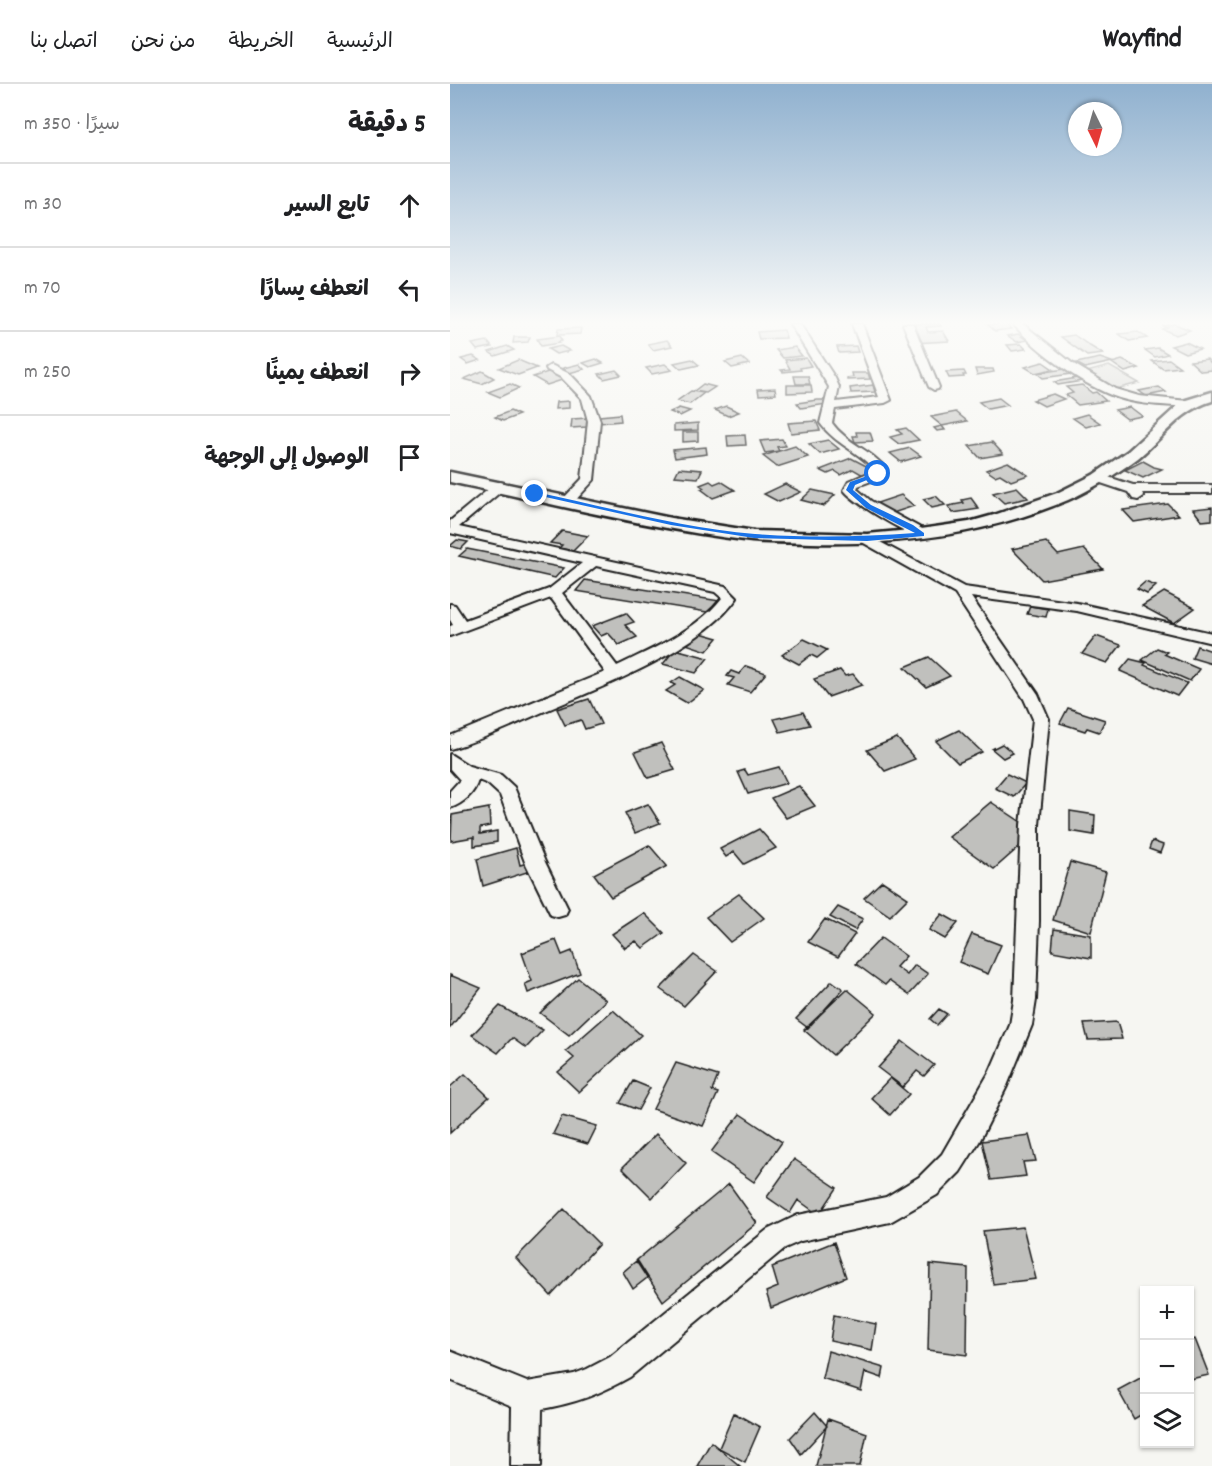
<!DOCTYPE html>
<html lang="ar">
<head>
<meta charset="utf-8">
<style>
	body { margin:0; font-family:Dekko,"Playpen Sans Arabic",sans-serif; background:#f2f2f2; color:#202124; direction:rtl }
	.controls { position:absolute; right:18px; bottom:18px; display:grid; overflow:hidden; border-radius:0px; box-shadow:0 2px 4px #0004 }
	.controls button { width:54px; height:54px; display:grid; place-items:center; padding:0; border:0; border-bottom:2px solid #e0e0e0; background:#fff; color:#202124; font:30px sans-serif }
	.compass { position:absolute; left:618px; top:18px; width:54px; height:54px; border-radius:50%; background:#fff; box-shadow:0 2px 4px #0004; rotate:175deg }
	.stop { position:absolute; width:18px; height:18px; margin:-14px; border:4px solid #1a73e8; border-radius:50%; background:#fff }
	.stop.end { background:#1a73e8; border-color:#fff; box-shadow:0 2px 6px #0008 }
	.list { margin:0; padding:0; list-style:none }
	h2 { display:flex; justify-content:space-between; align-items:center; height:78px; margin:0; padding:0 24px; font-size:26px }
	h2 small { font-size:20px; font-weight:400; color:#757577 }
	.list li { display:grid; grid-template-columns:39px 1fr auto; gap:18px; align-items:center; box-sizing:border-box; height:84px; padding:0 24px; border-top:2px solid #e0e0e0 }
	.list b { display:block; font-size:22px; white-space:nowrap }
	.list em { font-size:20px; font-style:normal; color:#757577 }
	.icon { flex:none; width:33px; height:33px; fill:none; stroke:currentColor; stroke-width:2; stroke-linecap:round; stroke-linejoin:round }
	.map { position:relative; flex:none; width:762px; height:1382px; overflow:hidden; direction:ltr }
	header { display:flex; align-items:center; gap:36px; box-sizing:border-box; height:84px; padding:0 30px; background:#fff; border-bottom:2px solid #e0e0e0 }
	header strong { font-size:28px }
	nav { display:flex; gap:33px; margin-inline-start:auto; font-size:21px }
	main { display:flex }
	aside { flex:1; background:#fff }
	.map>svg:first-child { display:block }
</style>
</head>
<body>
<header>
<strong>Wayfind</strong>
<nav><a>الرئيسية</a><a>الخريطة</a><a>من نحن</a><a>اتصل بنا</a></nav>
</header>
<main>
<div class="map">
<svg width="762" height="1382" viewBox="0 0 762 1382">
	<rect width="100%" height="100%" fill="#f6f6f2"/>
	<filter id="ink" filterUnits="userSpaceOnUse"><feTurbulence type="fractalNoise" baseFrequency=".0167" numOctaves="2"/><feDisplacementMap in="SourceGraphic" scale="12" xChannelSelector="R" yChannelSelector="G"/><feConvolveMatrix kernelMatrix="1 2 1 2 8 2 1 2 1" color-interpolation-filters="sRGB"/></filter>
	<g filter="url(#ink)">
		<path fill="#d6d6d2" stroke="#797977" stroke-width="1.5" d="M659 282 689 299 666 305 637 288Z"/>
		<path fill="#c0c0bd" stroke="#1c1c1c" stroke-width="1.5" d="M455 240H490L491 242 476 243 478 248 493 247 499 257 463 259Z
			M556 240 561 245 545 247 538 241Z
			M725 240 740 246 726 251 712 245 717 243 712 242Z
			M131 244 130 250 107 251 108 245Z
			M334 246 336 254 309 255 307 248Z
			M688 248 697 254 679 257 669 250Z
			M568 250 577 256 567 258 558 252Z
			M624 251 640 262 653 270 637 272 611 253Z
			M109 252 112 257 108 258 109 259 91 262 87 255Z
			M64 253H80L78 258 63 259Z
			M217 256 222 262 203 266 198 260Z
			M37 257 42 263 27 266 22 260Z
			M736 258 750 265 735 269 721 262Z
			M571 260 576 265 562 267 557 261Z
			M57 262 64 266 45 272 39 268Z
			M111 262 120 267 106 270 98 265Z
			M406 262 408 268 389 269 387 263Z
			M345 263 352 272 333 274 326 266Z
			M708 264 718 270 705 273 695 266Z
			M23 272 30 276 18 280 11 275Z
			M292 274 299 280 282 284 275 278Z
			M356 274 361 282 350 284 351 286 333 288 331 286 340 285 335 276Z
			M650 274 662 278 635 284 626 279Z
			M146 275 153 279 140 283 133 279Z
			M242 275 249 281 231 285 224 279Z
			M719 275 730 283 713 285 702 277Z
			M757 275 762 280V286L751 287 740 277Z
			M68 276 87 284 68 291 49 284Z
			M672 276 689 284 675 288 662 279Z
			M593 278 603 285 585 289 575 283Z
			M129 280 134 285 119 289 113 284Z
			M215 280 222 286 202 290 196 284Z
			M525 285H543L544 288 527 291Z
			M615 285 621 290 593 294 587 289Z
			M166 286 171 291 154 295 149 290Z
			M32 287 44 294 32 300 14 295Z
			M101 287 115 295 97 301 83 293Z
			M514 287 516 291H513L514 293 499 294 496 288Z
			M402 289H418L420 295 397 296V294L403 293Z
			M344 292H358L360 300H346Z
			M627 294 632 297 608 301 604 298Z
			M60 300 69 304 50 313 38 308Z
			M253 300 265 303 256 309 244 307Z
			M337 301H361L362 308 337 309Z
			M423 301 425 308 401 309 400 304Z
			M632 301 642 309 646 308 656 317 628 321 616 311 623 309 616 303Z
			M709 303 716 308 696 312 689 307Z
			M325 304 326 310 309 311 308 305Z
			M241 307 254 309 240 320 227 317Z
			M603 310 614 315 594 322 583 316Z
			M549 314 558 321 538 325 529 318Z
			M367 316H374L377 320 351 324 347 319Z
			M119 317V324L105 325 106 318Z
			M276 322 289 328 278 332 265 326Z
			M680 323 692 332 677 335 665 326Z
			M229 324 240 327 230 332 220 328Z
			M60 327 69 331 53 337 45 333Z
			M506 328 517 337 492 342 495 346 487 347 484 344 492 342 481 333Z
			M170 330 171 337 149 339V332Z
			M637 330 650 339 636 343 623 334Z
			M137 334V343L121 344 122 335Z
			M366 337 370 346 341 349 338 339Z
			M248 339V346L224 347V341Z
			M456 344 469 356 449 360 440 353 452 350 447 346Z
			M233 348H248V357L233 358Z
			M406 348H420L423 357 405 358 403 352H407Z
			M295 351 296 361 278 362 277 352Z
			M332 355 336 362 327 363 329 367 315 369 310 357Z
			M378 356 389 365 370 370 359 360Z
			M542 358 553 370 530 374 519 362Z
			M345 362 358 373 327 383 313 372Z
			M256 363 257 370 225 374 223 366Z
			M460 364 471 372 451 378 440 369Z
			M401 374 424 386 413 391 403 385 391 391 385 387 378 390 370 386Z
			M693 377 704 383 712 385 693 394 675 386Z
			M558 378 578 391 561 397 550 390 545 392 536 386Z
			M229 384 252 386 248 394 225 392Z
			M260 397 264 400 271 397 285 406 263 414 251 405 254 404 250 401Z
			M335 400 351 408 329 418 314 410Z
			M567 403 578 414 554 419 543 409Z
			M362 406 385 411 374 422 351 416Z
			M451 411 464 422 434 432 421 421Z
			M486 412 495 421 482 424 473 415Z
			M521 414 529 425 503 429 498 422 514 419 512 416Z
			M718 420 729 431 684 438 673 426Z
			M762 423V436L752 437 743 425Z
			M112 447 138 452 123 467 109 464 112 461 100 459Z
			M7 456 18 458 11 465 0 462Z
			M596 458 608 471 634 465 653 485 592 496 562 465Z
			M17 465 114 484 105 494 9 472Z
			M135 496 270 517 263 529 126 507Z
			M695 498 706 502 697 510 687 505Z
			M714 508 745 524 724 539 692 522Z
			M580 522 598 525 596 533 577 530Z
			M176 529 184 538 175 541 187 553 169 561 158 549 151 552 142 542Z
			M247 548 268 554 257 567 236 560Z
			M646 552 671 561 657 579 632 570Z
			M354 555 377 566 367 574 361 571 349 580 332 571Z
			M747 562 762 567V580L742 574Z
			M707 564 717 568 714 570 749 585 740 597 692 576Z
			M225 565 258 574 246 589 213 580Z
			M479 573 500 592 476 603 455 583Z
			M680 575 696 579 694 581 737 599 727 612 670 587Z
			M296 582 316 589 300 608 278 601 284 594 277 592 281 587 289 590Z
			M390 586 395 592 403 590 412 601 378 613 364 595Z
			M230 593 254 606 237 619 216 607 225 601 221 599Z
			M139 615 151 640 135 645 131 636 115 641 107 625Z
			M618 624 655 636 649 648 637 644 635 647 610 639Z
			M353 628 360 641 330 648 324 635Z
			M509 646 532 668 508 679 486 657Z
			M447 654 465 675 435 687 417 666Z
			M211 659 225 686 198 694 185 668Z
			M552 660 563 669 553 674 542 665Z
			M329 683 337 699 298 710 288 688 295 686 298 691Z
			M557 690 576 699 564 713 545 704Z
			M349 702 365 722 336 734 321 714Z
			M541 718 586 748 544 785 499 753Z
			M198 720 210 739 185 749 175 729Z
			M39 724 40 742 30 744V750L47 747V758L24 762V753L1 757 2 731Z
			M620 727 645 731 644 751 620 747Z
			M309 745 326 764 294 780 284 768 276 773 270 765Z
			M702 757 713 761 710 769 699 765Z
			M199 761 217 782 161 813 144 790Z
			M66 764 70 781 78 779 80 787 33 802 27 775Z
			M620 778 656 788 641 848 603 836Z
			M432 797 458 814 440 832 414 814Z
			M289 810 314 834 280 858 256 833Z
			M388 823 413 835 405 846 380 833Z
			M194 829 214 849 193 864 186 857 175 864 162 850Z
			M492 830 508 839 495 855 479 846Z
			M375 835 405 850 388 873 358 858Z
			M604 845 641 851V874L602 867Z
			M522 850 551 861 538 890 509 878Z
			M431 854 456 872 446 883 457 891 465 881 478 890 459 911 439 897 435 901 406 880Z
			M106 856 112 871 122 867 130 889 78 909 75 900 82 897 72 869Z
			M244 871 267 887 234 922 210 905Z
			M0 891 31 904 0 944Z
			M128 894 156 916 119 951 90 929Z
			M382 897 393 905 358 944 346 935Z
			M397 905 426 929 383 971 354 946Z
			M50 922 93 946 76 964 62 954 48 969 22 951Z
			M489 925 497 930 487 941 480 935Z
			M163 926 191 951 129 1008 108 988 124 974 116 967Z
			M667 938 672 955 638 956 634 940Z
			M452 957 484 981 474 992 467 987 453 1003 428 984Z
			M226 979 268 992 262 1007 268 1009 253 1042 203 1025Z
			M15 990 39 1013 0 1049V1003Z
			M440 994 459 1010 440 1031 421 1014Z
			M183 997 200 1004 188 1026 170 1019Z
			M290 1030 332 1058 304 1098 261 1068Z
			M112 1032 147 1042 138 1060 103 1050Z
			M206 1050 236 1079 202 1114 172 1084Z
			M579 1051 586 1077 573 1078 576 1092 541 1096 532 1057Z
			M344 1075 387 1104 369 1131 348 1116 340 1129 317 1113Z
			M279 1100 307 1139 213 1217 187 1176Z
			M114 1125 149 1160 101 1212 66 1174Z
			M573 1143 586 1195 543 1200 533 1147Z
			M384 1158 396 1193 321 1224 316 1208 328 1203 322 1183Z
			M186 1177 197 1194 183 1205 173 1188Z
			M480 1180 518 1184 517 1271 478 1266Z
			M384 1231 426 1240 422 1266 380 1257Z
			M745 1255 759 1291 740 1295V1256Z
			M378 1267 434 1284 432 1294 415 1288 411 1307 372 1294Z
			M694 1292V1329L684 1335 668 1306Z
			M365 1328 377 1342 351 1370 340 1354Z
			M284 1329 310 1343 295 1378 269 1364Z
			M378 1335 417 1349 410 1382H366Z
			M261 1358 290 1382H247Z"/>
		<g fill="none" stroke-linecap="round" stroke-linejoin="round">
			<defs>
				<path id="minor" d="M340 240H350L385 294 389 303 386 318 429 313 402 240H412L441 316 435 319 385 325 382 339C396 359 422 366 437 386L432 393 408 402 407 405 421 417 476 447 478 450 476 453C463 456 403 418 394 406L399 397 425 386C408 367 385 360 370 339L379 303Z
					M453 240H463L489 303 488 305 484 306 479 303Z
					M563 240H573L622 279 665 305 689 312 738 317 744 320 738 323C715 321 691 321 669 314 633 302 588 268 563 240Z
					M101 281 120 290 141 312 150 337 144 396 122 420 117 421 111 417 132 395 138 337 132 315 112 294 97 286 96 284Z
					M649 390 683 401H762V409H692L694 412 688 416 683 415 678 408 645 397 643 394Z
					M50 398 54 399 56 402 54 405 9 443 275 502 287 514C249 568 146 605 86 631 58 643 29 657 0 665V652L155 588 101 514 0 552V542L3 541 0 536V520L5 521 15 536 99 505 132 479 0 449V437L46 399ZM146 482 265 508 272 514C246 547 204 564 167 582L112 509Z
					M417 451 514 503 627 519 762 549V559L627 527 521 513 588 610 599 635 589 741V837L586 916 582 941 557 1002 529 1058 510 1088 487 1111 440 1138 351 1157 335 1164 180 1293C150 1310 126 1319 92 1325L91 1382H61L62 1322 0 1296V1267L77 1298 124 1290 137 1285 160 1273 317 1146 348 1131 436 1113 469 1093 492 1070 540 987 560 941 564 916 571 741 583 635 574 615 505 510 412 458 410 455Z
					M0 670 19 682 51 691 64 703 95 778 118 825 115 831 108 833 101 831 75 778 50 711 38 700 28 696C25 709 13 720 0 724V707L10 696 0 685Z"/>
				<path id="tertiary" d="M762 308V317C729 327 714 353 688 374 666 390 643 405 618 416 535 451 450 461 361 459 342 458 322 459 302 457 201 445 100 419 0 398V388L221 434 304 447 417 450 471 445 519 438 544 431 607 409 643 391 678 367 733 317Z"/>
			</defs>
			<use href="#minor" stroke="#1c1c1c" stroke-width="4"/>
			<use href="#tertiary" stroke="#1c1c1c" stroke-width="5"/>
			<use href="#minor" fill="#f6f6f2" fill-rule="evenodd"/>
			<use href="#tertiary" fill="#f6f6f2" fill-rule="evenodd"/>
		</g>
	</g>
	<linearGradient id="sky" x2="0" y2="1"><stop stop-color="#90b1cf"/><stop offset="0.55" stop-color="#fbfbf9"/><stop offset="1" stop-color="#fbfbf9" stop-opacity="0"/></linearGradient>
	<rect width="762" height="434" fill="url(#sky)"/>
	<path fill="#1a73e8" d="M426 389 431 390 405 401 403 406 421 421 463 441 474 449V452L417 457 304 454 221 441 82 410 85 408C158 423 231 444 305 450 358 454 412 453 465 449L416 424 396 406 400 398Z"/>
</svg>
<div class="controls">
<button>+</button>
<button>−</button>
<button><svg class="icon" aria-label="layers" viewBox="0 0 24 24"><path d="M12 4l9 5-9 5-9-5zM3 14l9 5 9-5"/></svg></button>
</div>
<svg class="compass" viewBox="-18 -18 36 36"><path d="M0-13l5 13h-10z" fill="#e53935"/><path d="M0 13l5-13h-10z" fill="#757577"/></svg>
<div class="stop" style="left:428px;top:390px"></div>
<div class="stop end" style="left:85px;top:410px"></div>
</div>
<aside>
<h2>5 دقيقة<small>سيرًا · 350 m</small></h2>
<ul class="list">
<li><svg class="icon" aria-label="ahead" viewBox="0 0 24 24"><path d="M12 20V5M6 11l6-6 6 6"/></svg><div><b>تابع السير</b></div><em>30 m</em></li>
<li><svg class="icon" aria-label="left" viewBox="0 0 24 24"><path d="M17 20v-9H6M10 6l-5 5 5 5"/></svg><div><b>انعطف يسارًا</b></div><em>70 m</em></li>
<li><svg class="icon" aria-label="right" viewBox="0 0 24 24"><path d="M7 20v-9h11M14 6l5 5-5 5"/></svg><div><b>انعطف يمينًا</b></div><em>250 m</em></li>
<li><svg class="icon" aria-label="arrive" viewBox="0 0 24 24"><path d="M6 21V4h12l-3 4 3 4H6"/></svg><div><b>الوصول إلى الوجهة</b></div></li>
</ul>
</aside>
</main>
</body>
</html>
